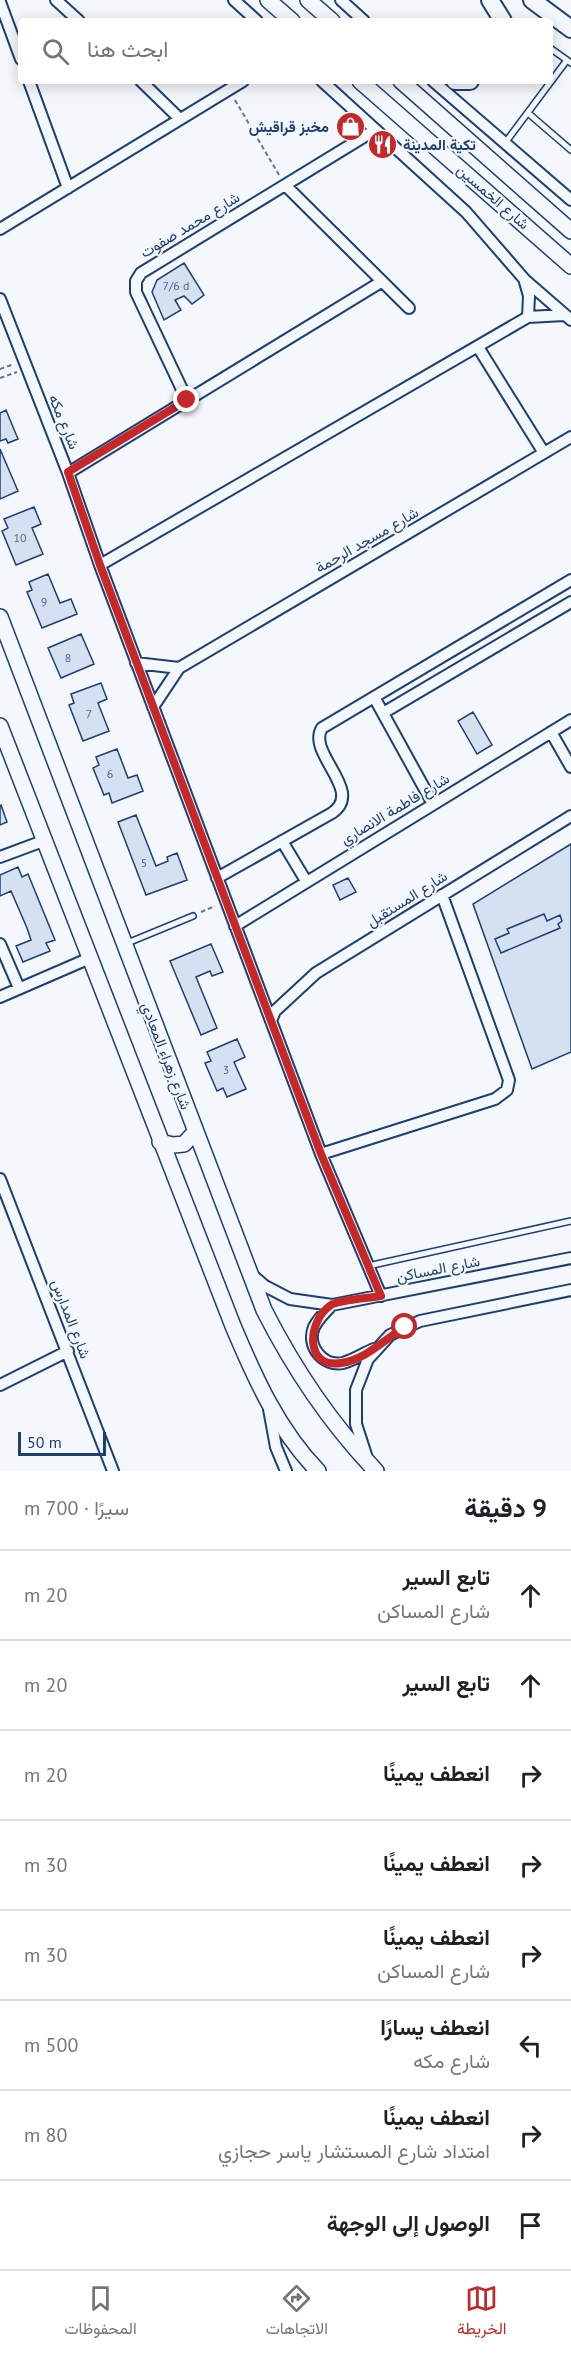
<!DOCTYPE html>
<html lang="ar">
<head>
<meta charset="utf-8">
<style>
	body { margin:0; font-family:"PT Sans",Vazirmatn,sans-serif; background:#f2f2f2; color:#202124; direction:rtl }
	.scale { position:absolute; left:18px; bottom:15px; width:88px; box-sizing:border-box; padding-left:6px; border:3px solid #1d3f73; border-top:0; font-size:16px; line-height:21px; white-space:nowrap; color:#1d3f73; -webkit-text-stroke:4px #f4f7fb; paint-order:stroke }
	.stop { position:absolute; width:18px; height:18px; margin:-14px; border:4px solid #c62828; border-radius:50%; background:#fff }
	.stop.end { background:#c62828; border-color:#fff; box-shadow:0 2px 6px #0008 }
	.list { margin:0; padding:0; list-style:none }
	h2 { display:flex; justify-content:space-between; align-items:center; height:78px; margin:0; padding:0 24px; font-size:26px }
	h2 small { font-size:20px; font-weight:400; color:#757577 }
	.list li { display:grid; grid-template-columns:39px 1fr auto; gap:18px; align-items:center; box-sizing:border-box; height:90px; padding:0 24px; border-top:2px solid #e0e0e0 }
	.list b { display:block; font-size:22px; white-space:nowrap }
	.list p { margin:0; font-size:20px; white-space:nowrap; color:#757577 }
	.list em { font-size:20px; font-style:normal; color:#757577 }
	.icon { flex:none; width:33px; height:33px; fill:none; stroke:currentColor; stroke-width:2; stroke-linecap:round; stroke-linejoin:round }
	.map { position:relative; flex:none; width:571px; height:1471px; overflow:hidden; direction:ltr }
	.search { position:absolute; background:#fff; box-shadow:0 3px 15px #0003; left:18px; right:18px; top:18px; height:66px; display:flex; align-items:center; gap:15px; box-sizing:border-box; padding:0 21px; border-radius:6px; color:#757577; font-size:22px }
	.sheet { height:798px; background:#fff }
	nav { display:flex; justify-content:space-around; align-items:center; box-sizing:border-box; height:84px; border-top:2px solid #e0e0e0; background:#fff; font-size:16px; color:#757577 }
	nav a { display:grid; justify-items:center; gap:3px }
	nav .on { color:#c62828 }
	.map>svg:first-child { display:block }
</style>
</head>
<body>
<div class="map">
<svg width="571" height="1471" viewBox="0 0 571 1471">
	<rect width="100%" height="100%" fill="#f4f7fb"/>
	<path fill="#d5e0f0" stroke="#1d3f73" stroke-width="1.5" d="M184 263 204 295 192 304 184 296 175 300 181 310 164 320 152 292 157 280Z
		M6 410 18 439 8 443 6 439 0 441V413Z
		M0 449 18 491 0 499Z
		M34 507 41 524 32 528 43 554 16 565 2 531 8 528 4 519Z
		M48 574 60 603 71 599 77 614 42 628 27 592 32 590 29 582Z
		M81 634 94 664 61 678 48 648Z
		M101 683 107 699 98 703 109 731 83 741 69 705 74 703 71 694Z
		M473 712 492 745 477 754 458 721Z
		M117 749 128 778 137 775 143 791 112 803 109 793 104 795 93 768 99 765 96 757Z
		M1 805 7 822 0 825V806Z
		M136 815 156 866 168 861 167 857 177 853 187 880 146 895 118 822Z
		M571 844V1052L532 1069 473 904Z
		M18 867 22 877 28 874 55 940 46 943 50 951 23 962 16 946 31 940 27 928 11 891 0 896V875Z
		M348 878 356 892 340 900 333 885Z
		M544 914 547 921 560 915 562 921 558 924 560 928 501 953 495 939 509 933 507 929Z
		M211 944 223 972 212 976 210 971 196 977 217 1028 201 1035 170 961Z
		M237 1039 245 1057 234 1062 246 1089 227 1097 223 1088 217 1091 205 1063 211 1061 207 1052Z"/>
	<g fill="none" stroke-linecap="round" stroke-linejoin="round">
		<defs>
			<path id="lane" d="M550 48 571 63
				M528 113 571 150
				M505 143 567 60
				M125 944 193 916
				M368 1266 571 1221"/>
			<path id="street" d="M56 0 79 21
				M234 0 257 21
				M341 0 364 21
				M0 2 21 59
				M29 81 68 188
				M141 81 180 119
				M322 81 466 212 525 280 571 320
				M433 81 571 200
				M285 185 409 308
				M0 229 243 81
				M525 282 529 296 528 317
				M0 299 68 473 100 565 321 1154 381 1296
				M478 347 544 453
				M187 400 136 292V281L141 273 375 130
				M68 473 381 282
				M100 565 528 317 564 315
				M136 663 179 668
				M374 697 433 804
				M153 707 179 668 571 437
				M383 713 571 602
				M551 732 571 767
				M282 841 306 881
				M0 857 43 841
				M217 878 332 813C365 791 306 753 322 728L571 580
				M235 926 571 720
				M0 944 19 988
				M0 997 90 958
				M271 1021 275 1011 316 973 571 816
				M321 1154 495 1099 507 1090 509 1080 442 895
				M0 1179 113 1471
				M251 1274 265 1286 290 1299 332 1305 571 1258
				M332 1305C326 1311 318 1319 314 1327 306 1346 323 1367 343 1363 354 1360 364 1353 374 1349
				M0 1385 68 1351
				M269 1409 276 1447 286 1471
				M367 1458 356 1424V1390L368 1359 390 1335 420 1321 571 1290"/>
			<path id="secondary" d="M268 0 292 21
				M308 0 332 21
				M360 81 571 266
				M401 81 571 231
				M0 617 264 1310C294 1369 330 1423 376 1471
				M0 726 233 1326C255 1378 278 1430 318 1471
				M160 1142 173 1145 184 1144 195 1132"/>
			<path id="primary" d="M490 0 503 21
				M532 0 571 29
				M455 81H470"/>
		</defs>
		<use href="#lane" stroke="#1d3f73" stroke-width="8"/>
		<use href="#street" stroke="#1d3f73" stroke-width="14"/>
		<use href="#secondary" stroke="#1d3f73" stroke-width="18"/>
		<use href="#primary" stroke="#1d3f73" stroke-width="20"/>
		<path stroke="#5e769c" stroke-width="2" stroke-dasharray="4.5 3" stroke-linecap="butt" d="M235 100 279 175
			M0 369 14 364
			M0 378 17 372
			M201 912 215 906"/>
		<use href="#lane" stroke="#f4f7fb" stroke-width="5"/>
		<use href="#street" stroke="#f4f7fb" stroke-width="10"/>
		<use href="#secondary" stroke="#f4f7fb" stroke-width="15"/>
		<use href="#primary" stroke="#f4f7fb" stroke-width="16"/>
	</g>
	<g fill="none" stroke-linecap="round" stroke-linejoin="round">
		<path stroke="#c62828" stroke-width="8" d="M187 400 68 472 100 565 321 1154 381 1296C370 1298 339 1300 331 1305 307 1321 304 1369 341 1363 365 1360 385 1339 405 1327"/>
	</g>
	<defs>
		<symbol id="shop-disc" viewBox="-11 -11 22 22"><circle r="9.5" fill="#c62828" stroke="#f4f7fb"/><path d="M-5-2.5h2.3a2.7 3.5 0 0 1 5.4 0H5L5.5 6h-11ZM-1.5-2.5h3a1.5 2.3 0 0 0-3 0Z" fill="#fff"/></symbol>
		<symbol id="restaurant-disc" viewBox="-11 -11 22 22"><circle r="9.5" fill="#c62828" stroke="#f4f7fb"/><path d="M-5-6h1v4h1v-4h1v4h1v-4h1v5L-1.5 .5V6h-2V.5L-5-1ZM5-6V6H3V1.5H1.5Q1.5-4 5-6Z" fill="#fff"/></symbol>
	</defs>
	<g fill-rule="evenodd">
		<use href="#shop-disc" x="334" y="110" width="33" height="33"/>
		<use href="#restaurant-disc" x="366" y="128" width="33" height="33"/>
	</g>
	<g text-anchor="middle" stroke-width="4.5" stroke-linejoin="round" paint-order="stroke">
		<g font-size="12" fill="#4b6792">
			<text x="176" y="290">7/6 d</text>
			<text x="20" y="542">10</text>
			<text x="44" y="606">9</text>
			<text x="68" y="662">8</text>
			<text x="89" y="718">7</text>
			<text x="110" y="778">6</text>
			<text x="144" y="867">5</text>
			<text x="226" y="1074">3</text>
		</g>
		<g font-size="15" font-weight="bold" fill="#1d3f73" stroke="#f4f7fb" text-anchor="end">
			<text x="329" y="132">مخبز قراقيش</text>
			<text x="403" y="150" text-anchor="start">تكية المدينة</text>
		</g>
		<g font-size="15" fill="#1d3f73" stroke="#f4f7fb">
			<text transform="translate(493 197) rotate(41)" y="5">شارع الخمسين</text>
			<text transform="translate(190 225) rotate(-31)" y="5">شارع محمد صفوت</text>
			<text transform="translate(64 422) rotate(68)" y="5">شارع مكه</text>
			<text transform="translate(367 540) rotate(-30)" y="5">شارع مسجد الرحمة</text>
			<text transform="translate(395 809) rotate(-31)" y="5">شارع فاطمة الانصاري</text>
			<text transform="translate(407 899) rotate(-32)" y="5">شارع المستقبل</text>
			<text transform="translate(166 1056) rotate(69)" y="5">شارع زهراء المعادي</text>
			<text transform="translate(438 1269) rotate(-11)" y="5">شارع المساكن</text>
			<text transform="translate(71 1319) rotate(69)" y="5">شارع المدارس</text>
		</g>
	</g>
</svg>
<div class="scale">50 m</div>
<div class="stop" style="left:405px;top:1327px"></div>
<div class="stop end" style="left:187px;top:400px"></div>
<div class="search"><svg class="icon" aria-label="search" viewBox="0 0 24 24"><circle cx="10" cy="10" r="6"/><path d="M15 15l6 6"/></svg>ابحث هنا</div>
</div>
<section class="sheet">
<h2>9 دقيقة<small>سيرًا · 700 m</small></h2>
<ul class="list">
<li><svg class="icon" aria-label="ahead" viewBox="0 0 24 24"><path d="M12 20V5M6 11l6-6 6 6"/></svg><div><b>تابع السير</b><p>شارع المساكن</p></div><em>20 m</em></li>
<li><svg class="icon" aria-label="ahead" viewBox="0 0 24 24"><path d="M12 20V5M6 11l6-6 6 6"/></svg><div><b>تابع السير</b></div><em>20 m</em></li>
<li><svg class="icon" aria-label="right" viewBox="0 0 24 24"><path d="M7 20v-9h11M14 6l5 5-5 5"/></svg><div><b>انعطف يمينًا</b></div><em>20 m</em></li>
<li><svg class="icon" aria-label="right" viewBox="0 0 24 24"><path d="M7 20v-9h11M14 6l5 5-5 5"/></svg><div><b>انعطف يمينًا</b></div><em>30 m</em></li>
<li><svg class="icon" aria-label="right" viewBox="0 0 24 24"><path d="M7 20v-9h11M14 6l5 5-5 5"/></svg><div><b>انعطف يمينًا</b><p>شارع المساكن</p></div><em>30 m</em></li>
<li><svg class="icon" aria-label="left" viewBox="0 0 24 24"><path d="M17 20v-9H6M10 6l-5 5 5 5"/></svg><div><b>انعطف يسارًا</b><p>شارع مكه</p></div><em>500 m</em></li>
<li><svg class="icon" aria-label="right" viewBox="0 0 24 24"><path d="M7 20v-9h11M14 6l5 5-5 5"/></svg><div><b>انعطف يمينًا</b><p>امتداد شارع المستشار ياسر حجازي</p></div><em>80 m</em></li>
<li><svg class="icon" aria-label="arrive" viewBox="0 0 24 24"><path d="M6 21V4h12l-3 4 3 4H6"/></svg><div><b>الوصول إلى الوجهة</b></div></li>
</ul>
</section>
<nav>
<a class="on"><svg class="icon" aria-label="map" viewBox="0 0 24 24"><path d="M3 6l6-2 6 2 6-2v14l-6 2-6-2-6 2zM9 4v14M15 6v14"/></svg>الخريطة</a>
<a><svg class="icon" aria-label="directions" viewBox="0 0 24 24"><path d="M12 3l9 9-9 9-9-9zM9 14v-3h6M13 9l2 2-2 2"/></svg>الاتجاهات</a>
<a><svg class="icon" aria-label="saved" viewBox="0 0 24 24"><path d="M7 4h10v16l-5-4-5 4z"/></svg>المحفوظات</a>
</nav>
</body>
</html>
